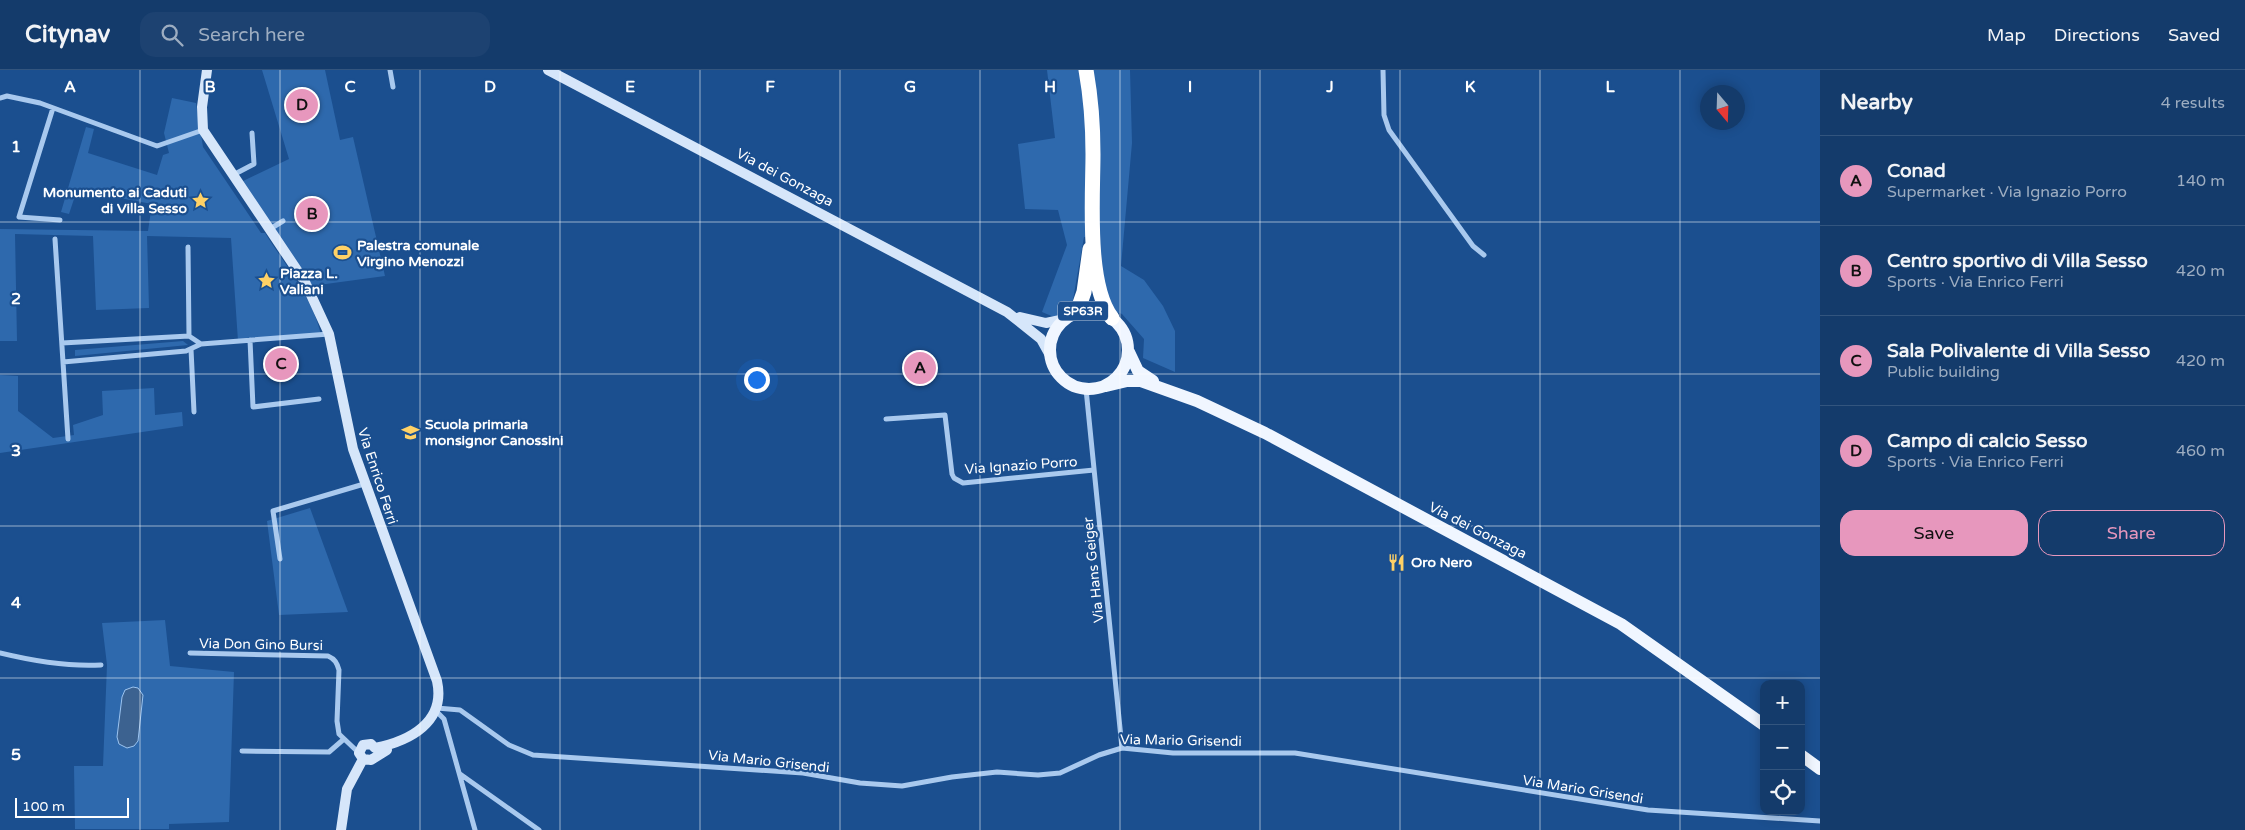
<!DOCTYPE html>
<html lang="en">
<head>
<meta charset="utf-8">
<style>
	body { margin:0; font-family:"Varela Round",sans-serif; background:#1d4271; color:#f1f3f6 }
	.controls { position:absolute; right:15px; bottom:15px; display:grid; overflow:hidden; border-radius:10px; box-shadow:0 2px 12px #0003 }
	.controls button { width:45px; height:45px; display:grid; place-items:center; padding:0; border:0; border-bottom:1px solid #33557e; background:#143b6b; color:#f1f3f6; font:25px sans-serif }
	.compass { position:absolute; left:1700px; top:15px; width:45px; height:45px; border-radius:50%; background:#143b6b; box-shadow:0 2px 12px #0003; rotate:161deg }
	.scale { position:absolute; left:15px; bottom:12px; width:114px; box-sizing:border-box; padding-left:5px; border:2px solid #fff; border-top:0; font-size:14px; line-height:18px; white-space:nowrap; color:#fff; -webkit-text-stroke:4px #1b4f8f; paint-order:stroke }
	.you { position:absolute; left:756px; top:309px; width:18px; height:18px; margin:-12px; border:4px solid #fff; border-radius:50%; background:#1a73e8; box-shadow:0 0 0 8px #1a73e833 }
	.badge { display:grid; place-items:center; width:32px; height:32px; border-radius:50%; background:#e797bd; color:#111; font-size:16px; font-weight:700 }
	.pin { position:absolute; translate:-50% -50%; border:2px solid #fff; box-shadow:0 1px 5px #0006 }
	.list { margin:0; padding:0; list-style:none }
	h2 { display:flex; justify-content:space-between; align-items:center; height:65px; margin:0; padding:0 20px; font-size:21px }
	h2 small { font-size:16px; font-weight:400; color:#9dadc1 }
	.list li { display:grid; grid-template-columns:32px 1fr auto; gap:15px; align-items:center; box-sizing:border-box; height:90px; padding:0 20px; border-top:1px solid #33557e }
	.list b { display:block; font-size:19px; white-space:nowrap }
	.list p { margin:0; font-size:16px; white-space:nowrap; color:#9dadc1 }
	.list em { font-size:16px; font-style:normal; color:#9dadc1 }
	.actions { display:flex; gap:10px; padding:15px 20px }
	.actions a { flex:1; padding:11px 0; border:1px solid #e797bd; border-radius:15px; text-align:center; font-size:18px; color:#e797bd }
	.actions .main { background:#e797bd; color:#111 }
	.icon { flex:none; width:28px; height:28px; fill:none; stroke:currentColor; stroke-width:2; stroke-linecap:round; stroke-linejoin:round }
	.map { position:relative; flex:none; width:1820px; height:760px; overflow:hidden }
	header { display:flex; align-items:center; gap:30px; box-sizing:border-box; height:70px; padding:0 25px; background:#143b6b; border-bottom:1px solid #33557e }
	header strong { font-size:24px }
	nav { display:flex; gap:28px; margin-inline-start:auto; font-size:18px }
	.search { width:350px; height:45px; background:#1d4271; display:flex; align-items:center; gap:12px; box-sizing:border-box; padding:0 18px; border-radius:15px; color:#9dadc1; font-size:19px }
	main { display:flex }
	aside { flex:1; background:#143b6b }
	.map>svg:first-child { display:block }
</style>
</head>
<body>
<header>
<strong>Citynav</strong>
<div class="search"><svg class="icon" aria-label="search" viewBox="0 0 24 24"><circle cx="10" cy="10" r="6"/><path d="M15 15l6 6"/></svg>Search here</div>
<nav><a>Map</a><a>Directions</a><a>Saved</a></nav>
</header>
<main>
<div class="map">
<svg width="1820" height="760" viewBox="0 0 1820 760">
	<rect width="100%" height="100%" fill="#1b4f8f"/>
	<path fill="#2e69ad" d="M262 0H325L340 70 353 67 385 206 311 216 241 112 289 89Z
		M1047 0H1130L1132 73 1121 196 1144 210 1163 236 1175 261V302L1143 288 1144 269 1122 244 1111 240 1105 221 1099 168 1084 167 1071 241 1054 247 1042 242 1067 175 1058 140 1025 139 1018 74 1055 68Z
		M172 28 196 33 203 77 261 163H265C285 195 313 228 321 265L238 271 231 168 147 166 149 238 96 240 93 166 15 164 17 271H0V159L148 161 152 134 77 120 69 144 61 142 86 57 94 59 88 83 157 105 163 85 169 83 164 63Z
		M183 271 188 275 75 286V280Z
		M0 305 18 306V341L53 368 74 365 73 355 103 345 102 321 154 318 155 345 182 342 183 356 0 383Z
		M310 438 348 542 279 545 267 451Z
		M165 550 170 596 234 602 229 752 169 754V759H75L74 696H103L107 595 102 553Z"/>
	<path fill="#3c6290" stroke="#9cc4f0" d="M133 617 138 618 143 625 138 671 134 676 127 678 119 674 117 667 122 627 125 620Z"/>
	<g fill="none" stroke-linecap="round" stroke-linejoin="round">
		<path stroke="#a9c9ee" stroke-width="5" d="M390 0 393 17
			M1383 0 1384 45 1389 60 1473 176 1484 185
			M0 28 7 26 40 33 157 76 203 60
			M53 38 19 147 60 150
			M233 105 254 94 252 63
			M270 159 283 151
			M55 169 68 369
			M188 177 189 266
			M250 270 253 337 319 329
			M62 273 189 266 201 274 329 264
			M191 279 194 342
			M63 292 186 281 201 274
			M1086 319 1122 678
			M886 349 945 345 952 404 954 408 963 413 1094 400
			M280 489 273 441 364 414
			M0 583C33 591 66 597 101 595
			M190 583 328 586C335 589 337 593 339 600L337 651 339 664 359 683
			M437 638 460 640 509 675 533 685 803 703 860 713 902 716 952 707 997 702 1038 705 1060 703 1099 685 1122 678 1173 683H1295L1648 740 1820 751
			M436 641 444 649 475 760
			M242 681 329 682 344 669
			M460 704 539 760"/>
		<path stroke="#d6e6fa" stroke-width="10" d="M207 0 202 37 203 60 305 212 329 264 353 379 437 611C446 652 410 671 375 678L371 674 363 675 359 683 363 689
			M548 0 1007 242 1041 269 1051 287
			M1020 247 1046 253 1065 249
			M363 689 371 690 387 680
			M341 760 347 719 363 689"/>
		<path stroke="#f0f6ff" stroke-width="12" d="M1050 280a39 39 0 1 1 78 0a39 39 0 1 1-78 0Z
			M1129 282 1138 301 1153 311
			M1106 316 1127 311H1141L1197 331 1265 363 1621 554 1764 655
			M1801 685 1820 699"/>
		<path stroke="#fff" stroke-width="15" d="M1086 0C1091 28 1093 56 1093 84 1093 126 1086 215 1112 248
			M1077 242 1084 222 1090 179"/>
	</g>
	<path fill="none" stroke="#fff" stroke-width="1" stroke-opacity="0.55" d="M140 0V760M280 0V760M420 0V760M560 0V760M700 0V760M840 0V760M980 0V760M1120 0V760M1260 0V760M1400 0V760M1540 0V760M1680 0V760M0 152H1820M0 304H1820M0 456H1820M0 608H1820"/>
	<defs>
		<symbol id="sight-bare" viewBox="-9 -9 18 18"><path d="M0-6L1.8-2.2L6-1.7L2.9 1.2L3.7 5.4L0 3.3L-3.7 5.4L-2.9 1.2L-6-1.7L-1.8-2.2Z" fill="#ffd166" stroke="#1b4f8f" stroke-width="2.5" paint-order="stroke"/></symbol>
		<symbol id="stadium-bare" viewBox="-9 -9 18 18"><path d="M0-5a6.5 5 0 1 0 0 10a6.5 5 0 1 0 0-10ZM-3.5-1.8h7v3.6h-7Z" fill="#ffd166" stroke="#1b4f8f" stroke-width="2.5" paint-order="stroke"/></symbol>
		<symbol id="school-bare" viewBox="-9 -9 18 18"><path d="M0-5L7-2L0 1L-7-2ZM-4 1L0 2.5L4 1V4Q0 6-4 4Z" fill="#ffd166" stroke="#1b4f8f" stroke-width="2.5" paint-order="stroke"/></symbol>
		<symbol id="restaurant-bare" viewBox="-9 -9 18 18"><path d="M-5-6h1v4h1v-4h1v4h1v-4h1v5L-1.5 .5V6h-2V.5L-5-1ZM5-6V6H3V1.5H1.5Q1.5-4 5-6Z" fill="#ffd166" stroke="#1b4f8f" stroke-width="2.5" paint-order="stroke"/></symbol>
	</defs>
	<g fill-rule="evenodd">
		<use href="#sight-bare" x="188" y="118" width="25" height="25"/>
		<use href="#stadium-bare" x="330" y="170" width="25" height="25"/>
		<use href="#sight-bare" x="254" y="198" width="25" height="25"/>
		<use href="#school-bare" x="398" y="350" width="25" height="25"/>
		<use href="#restaurant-bare" x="1384" y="480" width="25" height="25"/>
	</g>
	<g text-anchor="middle" stroke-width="4.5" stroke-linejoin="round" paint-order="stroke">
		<rect fill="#1b4f8f" stroke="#bbcadd" stroke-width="1" x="1058" y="231.5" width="50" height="19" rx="4"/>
		<g font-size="12" font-weight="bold" fill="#fff">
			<text x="1083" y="245">SP63R</text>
		</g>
		<g font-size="14" fill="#fff" stroke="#1b4f8f">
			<text transform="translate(785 107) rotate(28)" y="5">Via dei Gonzaga</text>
			<text transform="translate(1021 395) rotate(-4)" y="5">Via Ignazio Porro</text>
			<text transform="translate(378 406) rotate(72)" y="5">Via Enrico Ferri</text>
			<text transform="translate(1478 460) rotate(27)" y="5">Via dei Gonzaga</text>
			<text transform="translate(1093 500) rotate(-96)" y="5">Via Hans Geiger</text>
			<text transform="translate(261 574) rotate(1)" y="5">Via Don Gino Bursi</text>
			<text transform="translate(1181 670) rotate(1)" y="5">Via Mario Grisendi</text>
			<text transform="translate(769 691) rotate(6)" y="5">Via Mario Grisendi</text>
			<text transform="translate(1583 719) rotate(9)" y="5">Via Mario Grisendi</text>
		</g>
		<g font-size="14" font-weight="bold" fill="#fff" stroke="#1b4f8f" text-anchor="start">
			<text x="187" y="127" text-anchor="end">Monumento ai Caduti<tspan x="187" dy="16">di Villa Sesso</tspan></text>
			<text x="357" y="180">Palestra comunale<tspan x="357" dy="16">Virgino Menozzi</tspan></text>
			<text x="280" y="208">Piazza L.<tspan x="280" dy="16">Valiani</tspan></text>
			<text x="425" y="359">Scuola primaria<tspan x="425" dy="16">monsignor Canossini</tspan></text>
			<text x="1411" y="497">Oro Nero</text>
		</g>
	</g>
	<g font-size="16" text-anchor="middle" font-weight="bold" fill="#fff" stroke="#1b4f8f" stroke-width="4.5" stroke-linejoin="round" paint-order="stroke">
		<text x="70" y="22">A</text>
		<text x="210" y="22">B</text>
		<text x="350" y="22">C</text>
		<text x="490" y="22">D</text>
		<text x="630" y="22">E</text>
		<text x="770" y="22">F</text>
		<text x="910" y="22">G</text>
		<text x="1050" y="22">H</text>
		<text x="1190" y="22">I</text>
		<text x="1330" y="22">J</text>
		<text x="1470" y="22">K</text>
		<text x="1610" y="22">L</text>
		<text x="16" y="82">1</text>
		<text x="16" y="234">2</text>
		<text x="16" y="386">3</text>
		<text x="16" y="538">4</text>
		<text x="16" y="690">5</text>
	</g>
</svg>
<div class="controls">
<button>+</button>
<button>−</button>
<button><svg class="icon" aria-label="locate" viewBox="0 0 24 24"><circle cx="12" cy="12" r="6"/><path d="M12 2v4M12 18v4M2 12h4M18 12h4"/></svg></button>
</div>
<svg class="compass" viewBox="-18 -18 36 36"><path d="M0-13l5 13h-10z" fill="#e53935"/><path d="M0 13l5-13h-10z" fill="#9dadc1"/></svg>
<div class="scale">100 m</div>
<div class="you"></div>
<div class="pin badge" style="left:920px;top:298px">A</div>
<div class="pin badge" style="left:312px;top:144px">B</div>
<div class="pin badge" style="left:281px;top:294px">C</div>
<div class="pin badge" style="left:302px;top:35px">D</div>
</div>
<aside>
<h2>Nearby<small>4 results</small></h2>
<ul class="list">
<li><span class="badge">A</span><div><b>Conad</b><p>Supermarket · Via Ignazio Porro</p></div><em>140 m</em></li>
<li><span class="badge">B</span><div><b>Centro sportivo di Villa Sesso</b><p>Sports · Via Enrico Ferri</p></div><em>420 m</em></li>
<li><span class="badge">C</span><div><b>Sala Polivalente di Villa Sesso</b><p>Public building</p></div><em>420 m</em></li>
<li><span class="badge">D</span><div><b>Campo di calcio Sesso</b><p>Sports · Via Enrico Ferri</p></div><em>460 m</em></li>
</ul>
<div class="actions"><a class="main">Save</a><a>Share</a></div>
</aside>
</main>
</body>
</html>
